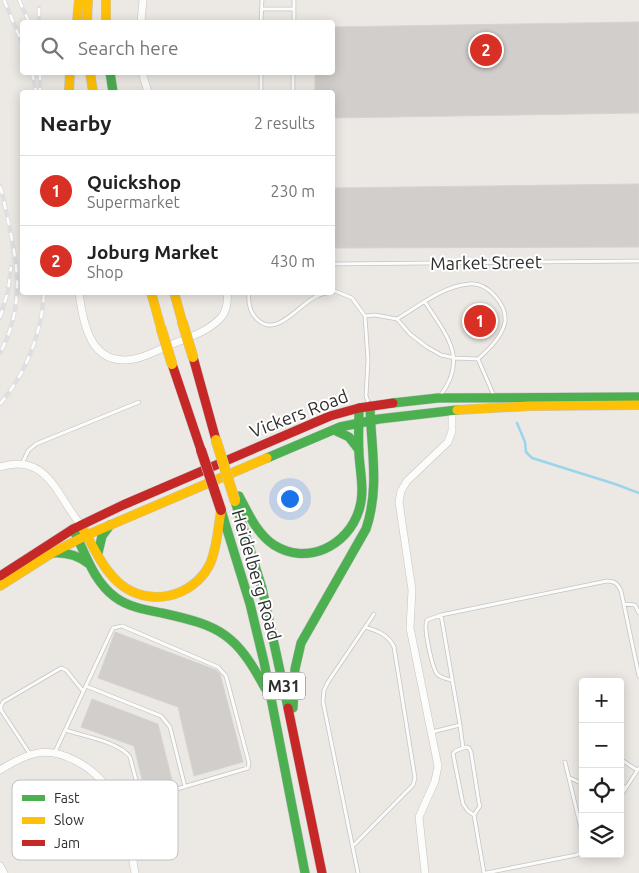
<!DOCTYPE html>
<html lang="en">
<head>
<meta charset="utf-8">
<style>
	body { margin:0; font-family:Ubuntu,sans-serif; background:#f2f2f2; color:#222 }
	.controls { position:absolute; right:15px; bottom:15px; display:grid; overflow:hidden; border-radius:5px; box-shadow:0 2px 12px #0003 }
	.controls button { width:45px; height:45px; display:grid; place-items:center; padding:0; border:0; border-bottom:1px solid #e0e0e0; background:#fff; color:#222; font:25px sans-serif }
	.you { position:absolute; left:289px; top:498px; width:18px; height:18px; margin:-12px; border:4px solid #fff; border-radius:50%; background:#1a73e8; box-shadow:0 0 0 8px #1a73e833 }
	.badge { display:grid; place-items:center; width:32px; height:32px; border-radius:50%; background:#d93025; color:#fff; font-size:16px; font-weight:700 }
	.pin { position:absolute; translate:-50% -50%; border:2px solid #fff; box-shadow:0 1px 5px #0006 }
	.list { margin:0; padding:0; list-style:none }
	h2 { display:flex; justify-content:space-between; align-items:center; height:65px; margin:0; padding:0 20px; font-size:21px }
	h2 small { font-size:16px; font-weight:400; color:#767676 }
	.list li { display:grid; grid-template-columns:32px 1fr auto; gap:15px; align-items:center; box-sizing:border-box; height:70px; padding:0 20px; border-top:1px solid #e0e0e0 }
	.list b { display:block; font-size:19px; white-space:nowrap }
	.list p { margin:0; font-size:16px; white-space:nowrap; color:#767676 }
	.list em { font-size:16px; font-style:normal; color:#767676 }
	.icon { flex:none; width:28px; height:28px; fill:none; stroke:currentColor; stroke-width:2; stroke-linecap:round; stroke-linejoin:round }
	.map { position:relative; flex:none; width:639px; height:873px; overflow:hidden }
	.search { position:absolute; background:#fff; box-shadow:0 2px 12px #0003; left:20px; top:20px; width:315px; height:55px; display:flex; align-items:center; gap:12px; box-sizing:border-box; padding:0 18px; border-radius:5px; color:#767676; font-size:19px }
	.panel { position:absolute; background:#fff; box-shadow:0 2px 12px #0003; left:20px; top:90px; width:315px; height:205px; border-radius:5px }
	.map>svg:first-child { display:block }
</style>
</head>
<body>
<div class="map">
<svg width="639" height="873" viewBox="0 0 639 873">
	<rect width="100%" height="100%" fill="#ece8e4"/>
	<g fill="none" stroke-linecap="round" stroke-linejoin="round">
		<path stroke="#99d6ec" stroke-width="2.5" d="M517 423 525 442 526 452 532 458 615 484 639 493"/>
	</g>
	<path fill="#d1cecb" stroke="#d7d4d0" d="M639 22V113L332 118V92H315V72H332V27Z
		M639 184V247L332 248V188Z
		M115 632 216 670 220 674 243 762 194 776 178 707 98 678Z
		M92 699 158 724 172 780 144 788 134 746 81 727Z"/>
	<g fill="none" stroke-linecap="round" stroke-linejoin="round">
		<defs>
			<path id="lane" d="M262 9H294
				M261 22 262 0
				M294 22V0
				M261 92V72
				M293 92V72
				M332 264 639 261
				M249 292C248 302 249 311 256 318 276 341 300 302 319 295 322 294 327 293 330 292
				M332 292 335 291 352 298 365 316 368 360 366 396 369 404
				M425 302C446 335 469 358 440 396
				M365 316 375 315 397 319 410 334 427 347 441 355 455 358 478 359 494 396
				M397 319C419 306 443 286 469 284 487 282 507 304 505 322 502 337 489 349 478 359
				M22 464 28 451 36 444 139 402
				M624 604 635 605 639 613
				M451 680C447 679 441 678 437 674 432 667 423 627 427 620L441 615 607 581C615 581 618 584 621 591L639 676
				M86 686 161 716 170 727 185 787
				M460 725 463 748
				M65 730C83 736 120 742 130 757L141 799
				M432 732 460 725 441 615
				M55 752 113 628 122 626 218 667 226 676 249 763 248 768 119 806
				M30 754 1 710V706L3 702 61 668 66 670 83 691
				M620 759 637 770
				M565 762 583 837
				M570 778 583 784
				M620 784 626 788
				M620 797 639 768
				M474 815 480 806 479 803 471 752 469 748 466 747 455 751 453 754 463 804 468 811 474 815 484 873
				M353 846 413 785 415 778 394 647C388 634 377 631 365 627
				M358 873 323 702 324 690 328 682 374 614
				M486 873 576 855 583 852"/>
			<path id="street" d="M141 22 143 0
				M142 72 148 92
				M79 292C83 325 91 367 134 359 146 357 158 350 170 345 187 338 211 331 223 315 227 308 228 300 227 292
				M0 467C48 452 57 497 81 525
				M0 770C29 752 47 745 78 762 120 785 128 829 135 873
				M0 866 4 873
				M425 873 419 817 435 781 438 766 410 628 412 590 399 502 401 491 407 481 448 442 452 431V410"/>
			<path id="fast" d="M110 72 113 92
				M393 403 438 398 639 397
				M334 430 349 437 359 450
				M267 458 340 427 379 419 457 410
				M239 496C248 513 257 534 274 545 307 566 348 546 359 510 365 492 360 472 359 454 358 438 359 423 359 408
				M235 501 262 588 288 708
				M221 510 250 604 264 662 305 873
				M73 529C85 552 93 581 115 597 128 607 146 610 162 613 221 626 236 634 265 688
				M52 553C67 552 78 555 89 564
				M98 553 102 536 110 525
				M293 708 295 669 301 643 366 529C380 488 371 448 370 406"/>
			<path id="slow" d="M106 0V22
				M77 22 79 0
				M87 22 88 0
				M90 72 93 92
				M69 92 70 72
				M151 292 161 328
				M174 292 182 321
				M457 410 529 406 639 405
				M81 525C92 544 102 568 119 583 148 608 193 598 210 564 217 548 218 528 221 511
				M0 586 52 553 87 535 267 458"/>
			<path id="jam" d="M193 357 216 440
				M172 364 201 450
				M0 576 73 529 123 505 330 416 359 408 393 403
				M288 708 322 873"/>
		</defs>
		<use href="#lane" stroke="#c5c4c5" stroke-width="4.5"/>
		<use href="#street" stroke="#c5c4c5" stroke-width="8"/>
		<use href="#fast" stroke="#c5c4c5" stroke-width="10"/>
		<use href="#slow" stroke="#c5c4c5" stroke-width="10"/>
		<use href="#jam" stroke="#c5c4c5" stroke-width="10"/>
		<use href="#lane" stroke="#fcfcfb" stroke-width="3"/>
		<use href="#street" stroke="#fcfcfb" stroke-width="7"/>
		<use href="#fast" stroke="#4caf50" stroke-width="9"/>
		<use href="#slow" stroke="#ffc107" stroke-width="9"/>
		<use href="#jam" stroke="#c62828" stroke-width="9"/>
		<defs>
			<path id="rail" d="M4 0 22 43
				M19 0 29 22
				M39 8V22
				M32 72 36 92
				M40 72V90
				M0 186C3 196 5 206 7 216 18 265 25 306 0 353
				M0 318 8 291 11 267
				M0 404C26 373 42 333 44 292"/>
		</defs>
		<use href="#rail" stroke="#dfdfe1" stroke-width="4.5"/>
		<use href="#rail" stroke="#fff" stroke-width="2.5" stroke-dasharray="8" stroke-linecap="butt"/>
		<defs>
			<path id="slow-bridge" d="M182 321 193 357
				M161 328 172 364
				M216 440 235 501"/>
			<path id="jam-bridge" d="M201 450 221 510"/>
		</defs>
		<use href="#slow-bridge" stroke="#c6c5c4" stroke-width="11" stroke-linecap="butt"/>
		<use href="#jam-bridge" stroke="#c6c5c4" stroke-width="11" stroke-linecap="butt"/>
		<use href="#slow-bridge" stroke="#ffc107" stroke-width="10"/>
		<use href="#jam-bridge" stroke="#c62828" stroke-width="10"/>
	</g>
	<g text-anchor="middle" stroke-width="4" stroke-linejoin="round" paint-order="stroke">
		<rect fill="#fff" stroke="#6d6d6d" stroke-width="1" x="263" y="672.5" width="42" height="27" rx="4"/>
		<g font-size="16" font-weight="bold" fill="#2e2e2e">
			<text x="284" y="692">M31</text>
		</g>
		<g font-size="18" fill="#2e2e2e" stroke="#fff">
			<text transform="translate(486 263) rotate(-1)" y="6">Market Street</text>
			<text transform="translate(299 414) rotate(-21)" y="6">Vickers Road</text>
			<text transform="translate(256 575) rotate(74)" y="6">Heidelberg Road</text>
		</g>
	</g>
	<rect x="12" y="780" width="166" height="80" rx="8" fill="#fff" stroke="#c0c0c0" stroke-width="1"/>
	<rect x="22" y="795" width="23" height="6" fill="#4caf50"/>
	<rect x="22" y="817" width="23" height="7" fill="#ffc107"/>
	<rect x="22" y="840" width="23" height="6" fill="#c62828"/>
	<g font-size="14" fill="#2e2e2e">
		<text x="54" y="803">Fast</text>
		<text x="54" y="825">Slow</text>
		<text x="54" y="848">Jam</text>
	</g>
</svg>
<div class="controls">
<button>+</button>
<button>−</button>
<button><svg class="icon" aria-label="locate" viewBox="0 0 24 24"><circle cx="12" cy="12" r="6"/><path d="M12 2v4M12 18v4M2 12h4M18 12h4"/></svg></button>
<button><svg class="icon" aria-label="layers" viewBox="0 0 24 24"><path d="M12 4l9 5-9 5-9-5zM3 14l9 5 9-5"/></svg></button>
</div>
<div class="you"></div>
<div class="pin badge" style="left:480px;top:321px">1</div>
<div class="pin badge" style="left:486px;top:50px">2</div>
<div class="search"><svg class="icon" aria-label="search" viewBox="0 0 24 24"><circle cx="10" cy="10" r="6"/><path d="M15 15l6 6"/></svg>Search here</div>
<section class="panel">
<h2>Nearby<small>2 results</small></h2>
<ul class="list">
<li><span class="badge">1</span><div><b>Quickshop</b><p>Supermarket</p></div><em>230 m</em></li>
<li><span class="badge">2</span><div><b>Joburg Market</b><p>Shop</p></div><em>430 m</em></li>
</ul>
</section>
</div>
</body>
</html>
